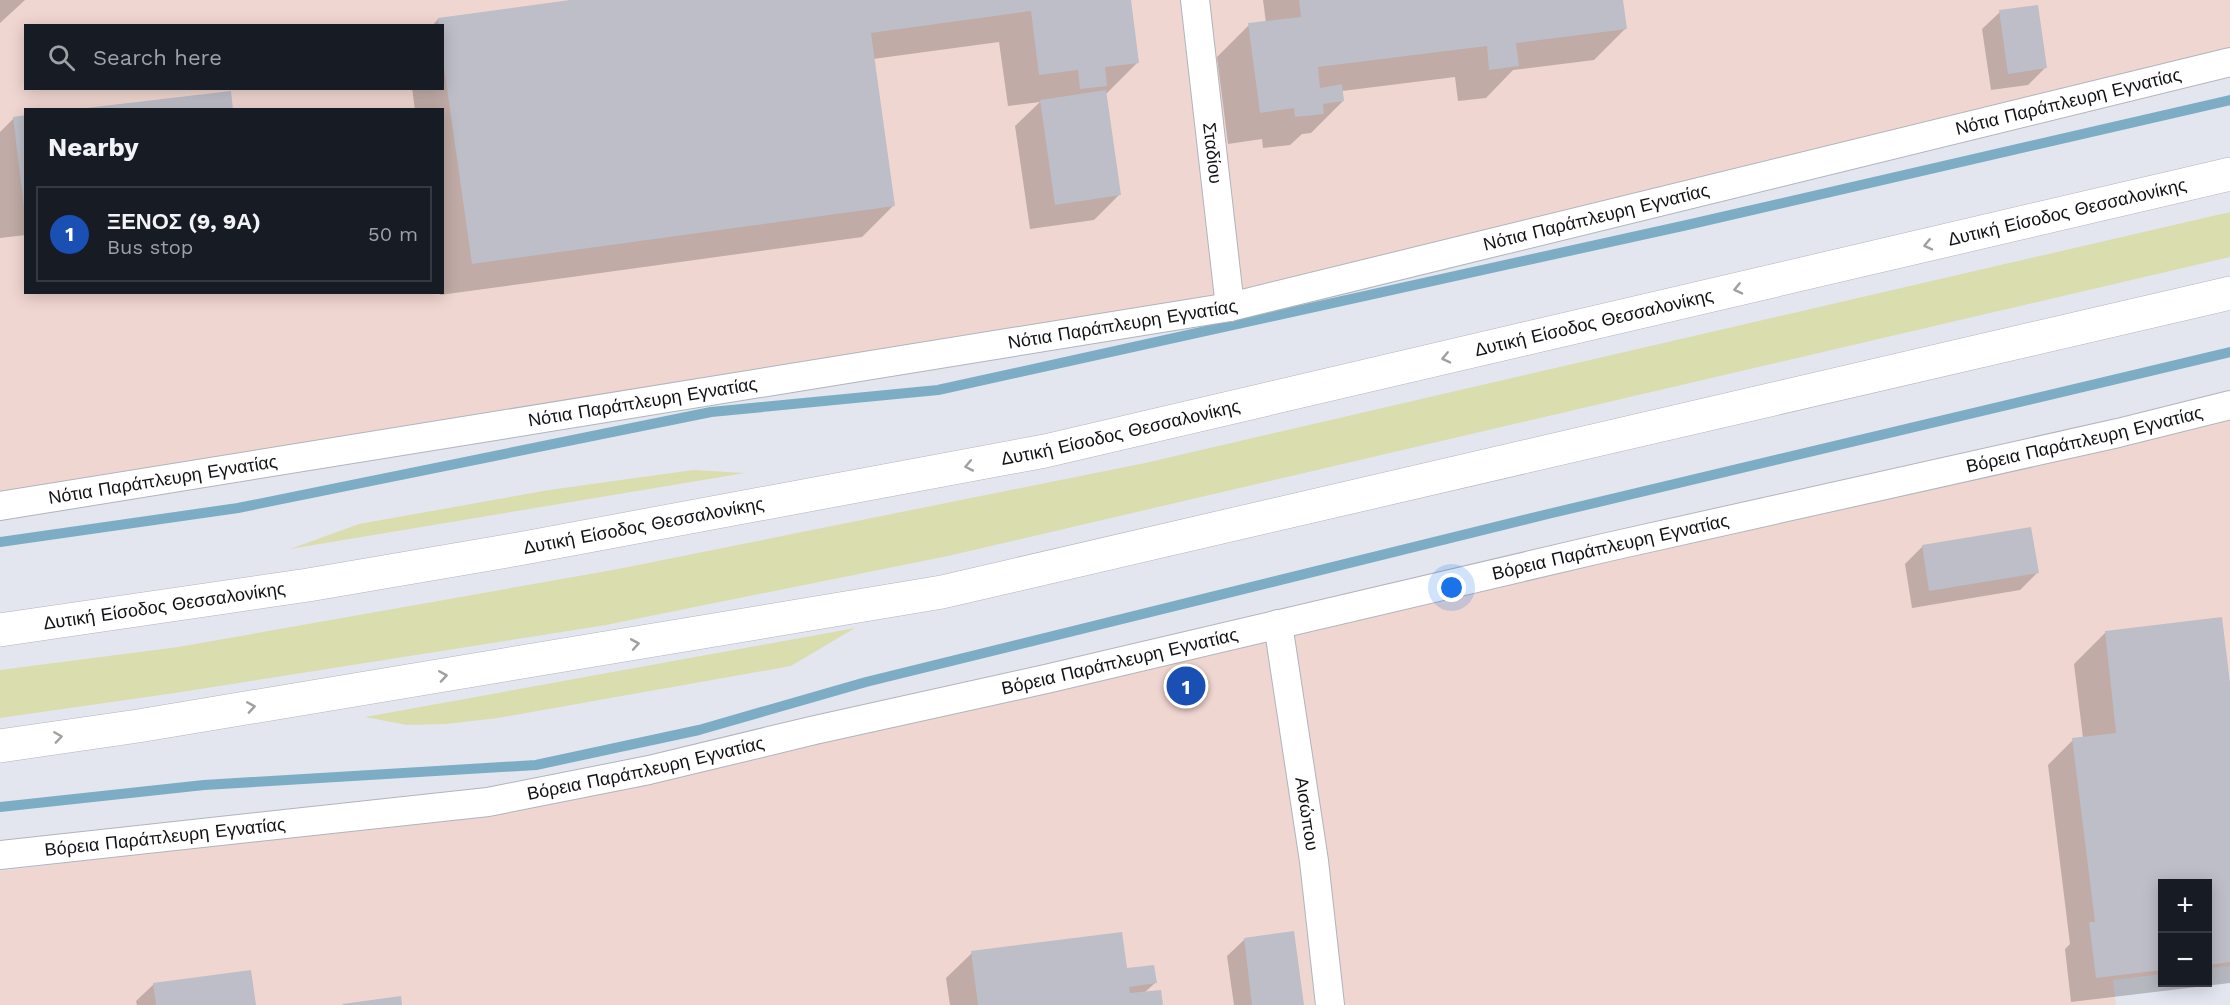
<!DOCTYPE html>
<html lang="en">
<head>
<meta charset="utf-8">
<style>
	body { margin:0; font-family:"Work Sans",sans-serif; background:#20242c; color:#f1f3f6 }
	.controls { position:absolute; right:18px; bottom:18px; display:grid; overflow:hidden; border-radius:0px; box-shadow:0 3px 15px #0003 }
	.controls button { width:54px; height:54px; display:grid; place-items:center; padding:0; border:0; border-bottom:2px solid #363941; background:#171b24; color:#f1f3f6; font:30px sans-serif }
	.you { position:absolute; left:1452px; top:588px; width:21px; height:21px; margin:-15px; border:4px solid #fff; border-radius:50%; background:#1a73e8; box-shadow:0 0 0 9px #1a73e833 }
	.badge { display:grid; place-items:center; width:39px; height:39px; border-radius:50%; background:#db2777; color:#fff; font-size:20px; font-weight:700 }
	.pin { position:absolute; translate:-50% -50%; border:3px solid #fff; box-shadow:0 2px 6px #0006 }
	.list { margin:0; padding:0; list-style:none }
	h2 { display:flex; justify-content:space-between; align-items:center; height:78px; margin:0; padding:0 24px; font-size:26px }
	h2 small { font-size:20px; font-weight:400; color:#9ea1a6 }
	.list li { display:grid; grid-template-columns:39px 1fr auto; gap:18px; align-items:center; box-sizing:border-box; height:96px; margin:0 12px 12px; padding:0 12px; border:2px solid #363941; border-radius:0px }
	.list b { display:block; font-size:22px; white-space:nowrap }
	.list p { margin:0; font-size:20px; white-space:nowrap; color:#9ea1a6 }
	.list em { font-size:20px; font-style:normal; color:#9ea1a6 }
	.icon { flex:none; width:33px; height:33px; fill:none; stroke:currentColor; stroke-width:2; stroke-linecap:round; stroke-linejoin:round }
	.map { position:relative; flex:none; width:2230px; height:1005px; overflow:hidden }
	.search { position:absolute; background:#171b24; box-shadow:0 3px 15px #0003; left:24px; top:24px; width:420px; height:66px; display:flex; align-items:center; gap:15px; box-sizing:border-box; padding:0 21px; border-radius:0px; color:#9ea1a6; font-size:22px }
	.panel { position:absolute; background:#171b24; box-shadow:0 3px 15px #0003; left:24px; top:108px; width:420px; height:186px; border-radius:0px }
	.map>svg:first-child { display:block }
</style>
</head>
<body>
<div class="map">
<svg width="2230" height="1005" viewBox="0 0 2230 1005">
	<rect width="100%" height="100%" fill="#e3e6ef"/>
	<path fill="#f0d6d0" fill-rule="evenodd" d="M0 0H2230V62L1230 307 0 506ZM26 26H442V88H26ZM26 110H442V292H26Z
		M2230 413V966L2208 968V884H2162V974L2113 980 2116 1005H0V871L487 812Z"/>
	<path fill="#dadeaf" d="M2230 212V257L948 556 606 625 175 693 0 718V670L178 647 618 569 1145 463Z
		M693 470 745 473 290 549 359 524 549 490Z
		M855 628 791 666 498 718 446 724 407 725 365 717Z"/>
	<path fill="#0003" fill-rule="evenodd" d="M0 0H25L0 23Z
		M581 0H1130L1138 62 1105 95 1119 195 1094 220 1030 229 1015 126 1040 102 1008 106 999 42 873 59 894 205 862 237 440 295V292H442V110H415L412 88H442V26H432L438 19Z
		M1263 0H1622L1626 28 1594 60 1513 70 1486 98 1458 101 1455 77 1342 91 1343 101 1311 133 1302 134 1290 145 1263 148 1262 139 1228 144 1217 57 1249 25 1266 23Z
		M2000 12 2045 68 2028 85 1991 90 1982 29Z
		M26 117V235L0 238V132L14 118Z
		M1922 547 2037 573 2020 590 1912 608 1905 564Z
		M2106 632 2230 696V983L2071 1002 2065 949 2070 944 2048 765 2073 740 2083 738 2074 664ZM2162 884H2208V982H2162Z
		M1245 939 1302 1005H1234L1227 956Z
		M972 953 1126 970 1155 983 1144 993 1161 1005H950L946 978Z
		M154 984 254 1005H137L136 1001Z"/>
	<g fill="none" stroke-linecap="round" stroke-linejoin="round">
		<path stroke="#7cadc4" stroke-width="10" d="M0 542 238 508 711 412 938 390 1687 225 2230 100
			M0 807 204 785 536 765 699 730 866 682 1548 514 2230 352"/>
	</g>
	<path fill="#bdbec7" d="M570 0H1131L1139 63 1105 67 1107 86 1080 89 1078 70 1039 75 1031 11 871 33 895 206 472 264 442 53V26H439L438 18Z
		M1299 0H1623L1627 29 1516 43 1519 66 1489 70 1487 46 1318 67 1320 88 1342 84 1344 101 1323 104 1324 114 1295 117 1294 108 1260 113 1248 23 1301 17Z
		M2038 5 2047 68 2008 74 1999 10Z
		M1106 90 1121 195 1055 205 1040 100Z
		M231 91 233 110H86V108Z
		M26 115V207H24L13 117Z
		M2031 527 2039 573 1929 591 1922 545Z
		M2222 617 2230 683V962L2208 965V884H2162V970L2096 978 2089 922H2095L2072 738 2116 733 2105 631Z
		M1294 931 1304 1005H1252L1244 938Z
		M1122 932 1127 968 1154 965 1157 983 1129 987 1130 993 1161 990 1163 1005H978L971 951Z
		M251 970 256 1005H156L153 983Z
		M401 996 402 1005H343L342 1004Z"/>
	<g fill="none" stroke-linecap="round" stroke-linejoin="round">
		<defs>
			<g id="minor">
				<path id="s1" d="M1195 0 1230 307"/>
				<path id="s2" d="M0 506 1230 307 2230 62"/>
				<path id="s3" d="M1278 624 1314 861 1330 1005"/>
				<path id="s4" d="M0 855 488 802 649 770 815 730 1046 679 1608 547 2118 433 2230 405"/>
			</g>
			<g id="motorway">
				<path id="s5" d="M0 630 308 585 524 548 1045 451 2230 174"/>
				<path d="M0 746 138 726 942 592 2230 293"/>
			</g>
		</defs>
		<use href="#minor" stroke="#b0b4bc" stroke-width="30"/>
		<use href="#motorway" stroke="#b0b4bc" stroke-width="34"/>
		<use href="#minor" stroke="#fff" stroke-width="28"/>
		<use href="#motorway" stroke="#fff" stroke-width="33"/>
	</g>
	<defs><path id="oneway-chevron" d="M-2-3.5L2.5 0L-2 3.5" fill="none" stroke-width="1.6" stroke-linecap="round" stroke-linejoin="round" transform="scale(1.5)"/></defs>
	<g stroke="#a0a0a1">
		<use href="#oneway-chevron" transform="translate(1928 245) rotate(167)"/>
		<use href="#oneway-chevron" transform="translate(1738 289) rotate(167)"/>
		<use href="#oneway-chevron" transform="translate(1446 358) rotate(167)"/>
		<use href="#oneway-chevron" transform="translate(969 466) rotate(169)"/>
		<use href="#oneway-chevron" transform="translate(635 644) rotate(-10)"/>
		<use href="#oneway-chevron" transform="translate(443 676) rotate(-9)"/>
		<use href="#oneway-chevron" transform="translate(251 707) rotate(-9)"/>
		<use href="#oneway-chevron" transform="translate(58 737) rotate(-8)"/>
	</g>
	<g text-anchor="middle" stroke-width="5" stroke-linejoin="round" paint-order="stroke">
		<g font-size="18" fill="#111215" stroke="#fff">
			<text dy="6" stroke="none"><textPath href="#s2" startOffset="2109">Νότια Παράπλευρη Εγνατίας</textPath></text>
			<text dy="6" stroke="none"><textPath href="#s1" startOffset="154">Σταδίου</textPath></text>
			<text dy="6" stroke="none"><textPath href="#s5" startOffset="2110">Δυτική Είσοδος Θεσσαλονίκης</textPath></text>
			<text dy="6" stroke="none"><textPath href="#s2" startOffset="1623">Νότια Παράπλευρη Εγνατίας</textPath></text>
			<text dy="6" stroke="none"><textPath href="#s2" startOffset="1137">Νότια Παράπλευρη Εγνατίας</textPath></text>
			<text dy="6" stroke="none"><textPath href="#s5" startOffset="1624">Δυτική Είσοδος Θεσσαλονίκης</textPath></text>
			<text dy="6" stroke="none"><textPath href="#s2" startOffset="651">Νότια Παράπλευρη Εγνατίας</textPath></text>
			<text dy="6" stroke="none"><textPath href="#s5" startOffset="1138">Δυτική Είσοδος Θεσσαλονίκης</textPath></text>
			<text dy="6" stroke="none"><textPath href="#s4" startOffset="2128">Βόρεια Παράπλευρη Εγνατίας</textPath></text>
			<text dy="6" stroke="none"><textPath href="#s2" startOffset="165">Νότια Παράπλευρη Εγνατίας</textPath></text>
			<text dy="6" stroke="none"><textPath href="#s5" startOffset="652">Δυτική Είσοδος Θεσσαλονίκης</textPath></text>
			<text dy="6" stroke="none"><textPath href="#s4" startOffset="1642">Βόρεια Παράπλευρη Εγνατίας</textPath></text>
			<text dy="6" stroke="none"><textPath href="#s5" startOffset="166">Δυτική Είσοδος Θεσσαλονίκης</textPath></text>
			<text dy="6" stroke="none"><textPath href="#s4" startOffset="1138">Βόρεια Παράπλευρη Εγνατίας</textPath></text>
			<text dy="6" stroke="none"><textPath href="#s4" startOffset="652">Βόρεια Παράπλευρη Εγνατίας</textPath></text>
			<text dy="6" stroke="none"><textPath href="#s3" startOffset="192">Αισώπου</textPath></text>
			<text dy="6" stroke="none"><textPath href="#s4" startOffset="166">Βόρεια Παράπλευρη Εγνατίας</textPath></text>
		</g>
	</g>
</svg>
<div class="controls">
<button>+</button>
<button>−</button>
</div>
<div class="you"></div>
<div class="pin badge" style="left:1186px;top:686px;background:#1a4fb4">1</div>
<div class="search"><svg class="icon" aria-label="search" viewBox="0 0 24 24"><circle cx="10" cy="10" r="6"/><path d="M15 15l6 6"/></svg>Search here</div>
<section class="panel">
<h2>Nearby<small></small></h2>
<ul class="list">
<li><span class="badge" style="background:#1a4fb4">1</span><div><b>ΞΕΝΟΣ (9, 9Α)</b><p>Bus stop</p></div><em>50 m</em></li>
</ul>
</section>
</div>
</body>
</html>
